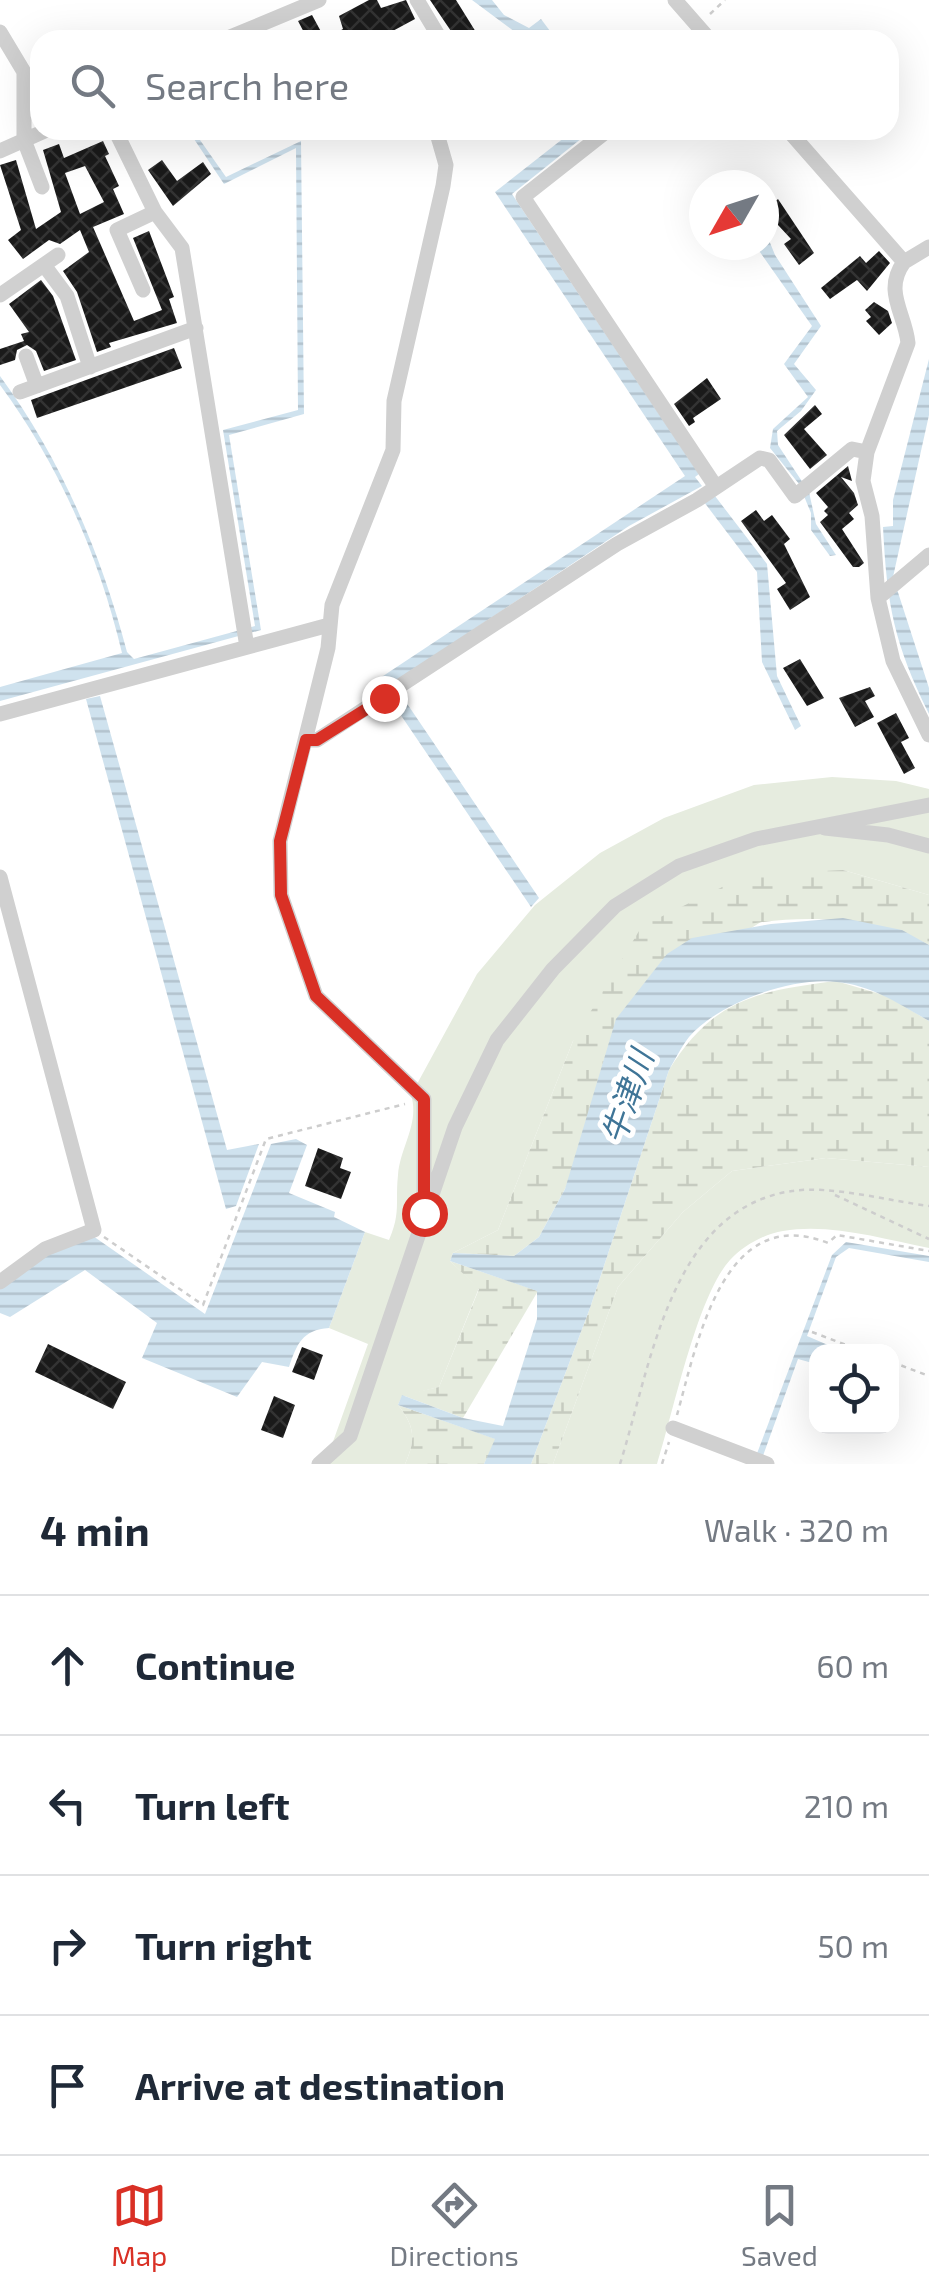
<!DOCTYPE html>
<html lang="en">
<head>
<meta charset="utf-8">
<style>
	body { margin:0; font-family:"Exo 2","Noto Sans JP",sans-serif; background:#f6f6f7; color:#1f2937 }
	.controls { position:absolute; right:30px; bottom:30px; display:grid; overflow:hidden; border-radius:20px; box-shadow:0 10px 40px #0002 }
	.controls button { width:90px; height:90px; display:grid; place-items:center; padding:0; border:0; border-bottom:2px solid #e0e1e3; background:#fff; color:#1f2937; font:50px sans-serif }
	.compass { position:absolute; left:689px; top:170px; width:90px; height:90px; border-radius:50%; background:#fff; box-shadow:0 10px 40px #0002; rotate:231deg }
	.stop { position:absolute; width:30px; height:30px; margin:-22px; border:8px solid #d93025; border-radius:50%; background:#fff }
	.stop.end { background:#d93025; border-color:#fff; box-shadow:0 2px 10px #0008 }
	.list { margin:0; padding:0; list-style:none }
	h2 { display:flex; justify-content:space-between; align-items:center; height:130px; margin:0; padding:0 40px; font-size:42px }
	h2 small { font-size:32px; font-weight:400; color:#747a83 }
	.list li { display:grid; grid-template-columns:65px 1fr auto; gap:30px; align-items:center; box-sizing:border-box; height:140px; padding:0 40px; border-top:2px solid #e0e1e3 }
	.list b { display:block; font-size:38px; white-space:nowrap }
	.list em { font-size:32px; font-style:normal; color:#747a83 }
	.icon { flex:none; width:55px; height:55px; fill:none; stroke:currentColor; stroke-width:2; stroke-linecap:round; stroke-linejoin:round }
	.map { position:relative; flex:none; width:929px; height:1464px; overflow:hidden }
	.search { position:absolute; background:#fff; box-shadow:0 10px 40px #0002; left:30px; right:30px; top:30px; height:110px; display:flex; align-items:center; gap:25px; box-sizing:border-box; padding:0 35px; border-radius:30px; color:#747a83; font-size:38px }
	.sheet { height:690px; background:#fff }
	nav { display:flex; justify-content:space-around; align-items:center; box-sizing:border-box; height:140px; border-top:2px solid #e0e1e3; background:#fff; font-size:28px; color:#747a83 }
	nav a { display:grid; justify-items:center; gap:5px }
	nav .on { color:#d93025 }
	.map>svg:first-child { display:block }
</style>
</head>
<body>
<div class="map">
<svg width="929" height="1464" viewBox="0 0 929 1464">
	<defs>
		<pattern id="wetland-marsh" width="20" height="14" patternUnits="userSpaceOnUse" patternTransform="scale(2.5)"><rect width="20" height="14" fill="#e6ecdf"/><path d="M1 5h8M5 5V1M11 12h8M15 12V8" fill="none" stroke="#c6cbc0"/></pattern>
		<pattern id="water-rules" width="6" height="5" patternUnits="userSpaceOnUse" patternTransform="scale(2.5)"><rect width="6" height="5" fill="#cfe2ee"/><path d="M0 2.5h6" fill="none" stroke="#b2c2cd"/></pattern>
		<pattern id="building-cross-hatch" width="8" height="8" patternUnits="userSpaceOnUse" patternTransform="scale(2.5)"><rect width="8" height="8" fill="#1a1a1a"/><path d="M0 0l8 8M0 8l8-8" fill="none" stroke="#333"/></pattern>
	</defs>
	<rect width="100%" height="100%" fill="#fff"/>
	<path fill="#e6ecdf" d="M832 777 896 781 929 789V895L843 870 573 1041 498 1230 453 1253 450 1261 479 1288 439 1387 402 1396 398 1405C415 1426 416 1440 405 1464H325L368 1344 329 1328 365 1232 389 1240C401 1212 395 1203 398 1175 400 1147 420 1123 411 1095L477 974 535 905 600 853 664 818 754 785Z
		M826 1158 929 1167V1248C882 1239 831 1223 783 1231 764 1234 743 1246 730 1260 697 1296 673 1414 657 1464H553L618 1287 683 1212 732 1171Z"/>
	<path fill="url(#wetland-marsh)" d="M843 870 929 895V945C861 907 733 911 668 954L565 1189 539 1237 514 1256 453 1253 498 1230 573 1041 642 926 747 875Z
		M836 981 887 996 929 1021V1167L826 1158 732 1171 683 1212 618 1287 553 1464H531L590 1308 669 1070C713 999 757 991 836 981Z
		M450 1261 538 1291 463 1418 402 1395 439 1387 479 1289Z
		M398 1405 496 1439 484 1464H405C416 1440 415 1426 398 1405Z"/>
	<path fill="url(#water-rules)" d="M472 0H492L504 15 529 28 541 19 553 35 590 40H526Z
		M188 130H193L226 177 301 141 304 414 229 435 261 630 0 701V687L122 653C99 556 59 465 0 385V376C61 459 101 553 127 652L134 659 255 626 223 430 298 410 296 148 224 184Z
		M574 130H592L512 194 699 474 695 477 702 486 629 526 393 683 539 898 531 907 377 680 685 476 495 192Z
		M764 228 775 255 821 326 794 364 816 390 801 411 777 431 778 445 809 492 816 524 836 555 830 556 811 530V513L799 484 770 448 773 429 808 397 784 364 812 326 755 245H764Z
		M929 359V415L893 577 929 688V714C894 643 887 606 883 527L893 526V500Z
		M715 496 767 564 777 676 801 726 795 730 762 662 757 572 704 502Z
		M100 696 227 1150 259 1144 236 1206 226 1209 86 699Z
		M843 918 902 930 929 945V1021C901 1005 871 985 837 982 793 976 718 1003 689 1037 681 1047 675 1060 669 1070L590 1308 531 1464H484L495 1439 398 1405 402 1395 463 1418 503 1426 537 1319V1291L450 1261 453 1253 514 1256 539 1237 565 1189 616 1019 667 954 692 938 771 924Z
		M296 1139 307 1145 289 1193 335 1212 334 1217 365 1232 329 1328C302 1330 297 1344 289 1367L262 1362 237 1397 142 1358 157 1323 85 1270 10 1317 0 1313V1288L47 1252 93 1236 205 1314 271 1144Z
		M846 1242 929 1256V1262L849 1248 836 1257 807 1336 842 1351 816 1352V1364L798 1359 760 1464H753L832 1255Z"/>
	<path fill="url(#building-cross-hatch)" fill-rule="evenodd" d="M369 0H377L381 8 406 0 415 19 376 40H308L298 21 312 15 325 39 343 29 339 16Z
		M430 0H456L479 37 457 40Z
		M103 141 109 154 105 156 119 186 113 189 124 214 93 227 134 321 162 310 133 238 149 231 174 297 169 299 177 323 109 343 111 347 97 352 77 292 63 271 89 252 80 230 60 244 49 240 23 259 8 240 21 230 0 165 16 160 36 229 61 212 43 150 59 144 64 158ZM85 166 104 202 80 214 65 173Z
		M162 160 177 181 203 162 211 174 173 206 148 170Z
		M778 199 814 253 799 265 784 244 791 239 765 211Z
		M879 251 890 263 867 291 857 280 830 299 821 288 860 256 866 263Z
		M41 280 53 296 76 360 44 371 36 351 27 345 17 350 15 360 0 365V349L24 341 21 334 29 332 9 304Z
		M874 302 888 311 892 323 879 335 866 321 871 317 865 310Z
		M174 348 182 368 37 418 31 400Z
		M707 378 721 399 693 418 695 422 689 426 674 404Z
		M815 405 822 414 804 429 827 455 810 469 784 435Z
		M848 466 852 481 841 477 854 493 858 505 849 513 854 519 842 529 864 563 859 567H853L820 522 828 515 824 511 828 507 816 493Z
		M756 510 764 521 772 515 790 539 784 544 810 597 790 610 777 589 786 583 741 521Z
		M800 659 824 698 807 706 783 668Z
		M870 687 875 696 865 701 874 717 855 727 839 698Z
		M896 713 909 738 901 742 915 768 904 774 877 723Z
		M318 1148 343 1158 340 1168 351 1172 341 1199 305 1186Z
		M48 1344 126 1382 113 1409 35 1372Z
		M302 1347 323 1355 314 1380 292 1372Z
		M274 1396 295 1405 283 1438 261 1430Z"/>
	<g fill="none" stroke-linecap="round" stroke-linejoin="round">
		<path stroke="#cdcdcd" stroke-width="2.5" stroke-dasharray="5 5" stroke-linecap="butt" d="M710 14 725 0
			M835 1195 929 1239
			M104 1237 203 1305 266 1139 405 1104
			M812 1332 865 1352
			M892 1362 929 1376
			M677 1415C697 1344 723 1201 828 1243L837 1235 929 1251
			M620 1464C651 1366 670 1209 792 1191 830 1185 890 1201 929 1206
			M662 1464 669 1442"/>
		<path stroke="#d0d0d0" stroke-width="15" d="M417 0 441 40
			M675 0 710 40
			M0 32 24 72V140L42 187
			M223 40 319 0
			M115 130 155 212 182 248 247 647
			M608 130 523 197 716 487
			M788 130 904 262C883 291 905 313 908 343L867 452 863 481 872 516 878 598 893 661 929 735
			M0 151 47 130
			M904 262 929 247
			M44 265 67 296 90 367
			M143 290 117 230 155 212
			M0 295 58 255
			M26 356 37 386
			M20 392 196 328
			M878 598 929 555
			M0 714 329 625
			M306 740H317L617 544 697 500 760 458 769 460 795 496 852 449 867 452
			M825 828 888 835 929 846
			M0 877 94 1230 45 1249 0 1282
			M424 1213V1099L316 996 281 895 280 841 328 648 332 605 393 450 394 401 443 186 446 165 436 130
			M673 1428 767 1464
			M319 1464 350 1436 455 1127 497 1040 553 969 615 906 679 866 756 839 929 805"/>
	</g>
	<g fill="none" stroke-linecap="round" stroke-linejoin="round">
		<path stroke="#d93025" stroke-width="12" d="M384 698 317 740H306L280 841 281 895 316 996 424 1099V1213"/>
	</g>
	<g text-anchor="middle" stroke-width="10" stroke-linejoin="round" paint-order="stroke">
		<g font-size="32" font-style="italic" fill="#3f7597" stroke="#fff">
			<text transform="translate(628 1097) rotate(-71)" y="11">牛津川</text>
		</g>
	</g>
</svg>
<div class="controls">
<button><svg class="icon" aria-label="locate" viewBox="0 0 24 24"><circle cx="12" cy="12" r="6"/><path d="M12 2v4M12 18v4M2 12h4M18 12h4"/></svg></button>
</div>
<svg class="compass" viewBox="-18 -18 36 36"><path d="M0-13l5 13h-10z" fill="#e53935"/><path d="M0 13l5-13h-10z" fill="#747a83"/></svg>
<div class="stop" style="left:424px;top:1213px"></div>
<div class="stop end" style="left:384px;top:698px"></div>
<div class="search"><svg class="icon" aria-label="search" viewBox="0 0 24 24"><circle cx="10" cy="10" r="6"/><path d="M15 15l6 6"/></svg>Search here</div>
</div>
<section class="sheet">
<h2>4 min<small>Walk · 320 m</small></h2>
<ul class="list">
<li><svg class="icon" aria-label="ahead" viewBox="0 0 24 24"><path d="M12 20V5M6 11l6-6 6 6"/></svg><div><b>Continue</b></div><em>60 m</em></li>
<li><svg class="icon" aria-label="left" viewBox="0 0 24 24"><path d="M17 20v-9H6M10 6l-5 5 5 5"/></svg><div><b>Turn left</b></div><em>210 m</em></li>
<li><svg class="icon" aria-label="right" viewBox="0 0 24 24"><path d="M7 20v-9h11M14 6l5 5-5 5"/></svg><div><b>Turn right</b></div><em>50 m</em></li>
<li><svg class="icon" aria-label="arrive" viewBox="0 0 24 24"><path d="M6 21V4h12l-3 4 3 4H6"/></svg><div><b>Arrive at destination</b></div></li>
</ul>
</section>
<nav>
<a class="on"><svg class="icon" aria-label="map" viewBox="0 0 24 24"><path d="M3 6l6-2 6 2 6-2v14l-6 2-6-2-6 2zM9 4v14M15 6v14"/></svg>Map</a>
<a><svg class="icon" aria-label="directions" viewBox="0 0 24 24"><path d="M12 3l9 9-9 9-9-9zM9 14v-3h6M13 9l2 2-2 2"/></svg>Directions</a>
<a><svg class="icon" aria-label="saved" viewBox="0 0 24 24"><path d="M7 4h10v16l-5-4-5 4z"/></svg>Saved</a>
</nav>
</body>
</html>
